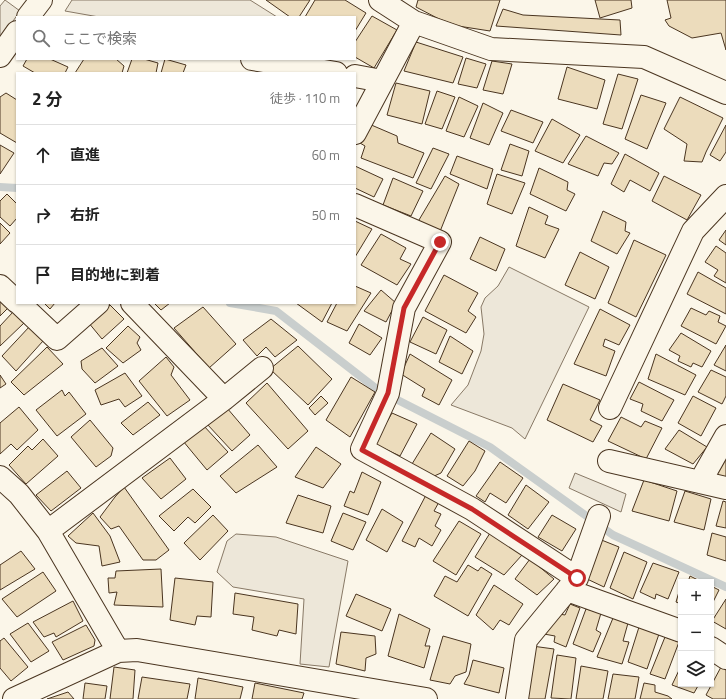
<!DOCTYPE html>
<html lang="ja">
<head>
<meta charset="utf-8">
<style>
	body { margin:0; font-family:"Titillium Web","Noto Sans JP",sans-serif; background:#f2f2f2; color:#222 }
	.controls { position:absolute; right:12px; bottom:12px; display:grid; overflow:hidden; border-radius:0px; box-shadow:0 1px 3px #0004 }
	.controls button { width:36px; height:36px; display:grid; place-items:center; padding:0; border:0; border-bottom:1px solid #e0e0e0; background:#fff; color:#222; font:20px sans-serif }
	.stop { position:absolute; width:12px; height:12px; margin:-9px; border:3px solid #c62828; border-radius:50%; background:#fff }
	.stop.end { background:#c62828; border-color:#fff; box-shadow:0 1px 4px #0008 }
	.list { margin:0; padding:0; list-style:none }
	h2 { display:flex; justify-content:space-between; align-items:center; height:52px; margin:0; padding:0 16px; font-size:17px }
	h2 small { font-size:13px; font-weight:400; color:#767676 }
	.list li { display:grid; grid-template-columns:26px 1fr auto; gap:12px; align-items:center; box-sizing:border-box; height:60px; padding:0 16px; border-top:1px solid #e0e0e0 }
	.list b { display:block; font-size:15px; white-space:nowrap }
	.list em { font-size:13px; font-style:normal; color:#767676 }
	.icon { flex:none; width:22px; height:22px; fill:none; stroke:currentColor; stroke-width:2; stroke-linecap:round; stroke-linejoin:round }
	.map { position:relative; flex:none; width:726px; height:699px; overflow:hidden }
	.search { position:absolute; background:#fff; box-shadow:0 1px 3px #0004; left:16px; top:16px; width:340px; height:44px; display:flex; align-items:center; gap:10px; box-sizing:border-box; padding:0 14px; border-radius:0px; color:#767676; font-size:15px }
	.panel { position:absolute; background:#fff; box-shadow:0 1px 3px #0004; left:16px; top:72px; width:340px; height:232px; border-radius:0px }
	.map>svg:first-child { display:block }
</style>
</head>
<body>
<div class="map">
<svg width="726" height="699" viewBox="0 0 726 699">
	<rect width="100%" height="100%" fill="#fbf6e9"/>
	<path fill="#ede7d9" stroke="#887966" d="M5 0 20 11 0 40V6Z
		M72 0H250L277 17H99L65 11Z
		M509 267 589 307 525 439 512 428 451 405 468 385 481 351 484 334 481 307 485 298 498 286Z
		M575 473 626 494 621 512 569 488Z
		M236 534 276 537 348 561 329 667 300 664 304 599 233 587 217 572 227 541Z"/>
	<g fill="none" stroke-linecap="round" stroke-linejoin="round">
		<path stroke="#c9cecd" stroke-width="8" d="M0 187 17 188
			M230 303 276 311 378 390 490 447 613 535 726 587"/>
	</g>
	<path fill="#ecdcbc" stroke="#4a3520" d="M266 0H310L299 17H290Z
		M315 0H345L366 13 355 31V17H305Z
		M418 0H500L490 31 458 26 439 19 416 7Z
		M595 0H631L632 8 600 18Z
		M667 0H726V50L721 33 692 38 669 26 665 20 671 18Z
		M503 9 523 15 620 20 621 35 496 26Z
		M372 16 397 30 374 68 355 57V42Z
		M416 42 463 57 453 83 404 71Z
		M466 58 486 64 477 88 458 84Z
		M27 59H50L68 67 65 73H35L23 66Z
		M84 59H116L124 66 122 73H75Z
		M132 59H144L158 63 156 73H127Z
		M165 59 186 65 183 73H161Z
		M492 61 512 64 503 94 483 90Z
		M567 67 605 80 597 109 558 99Z
		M618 74 638 79 622 129 603 124Z
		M396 83 430 91 422 124 387 115Z
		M437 91 455 97 442 129 425 124Z
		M6 93 17 100V143L0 133V97Z
		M641 95 666 103 647 149 625 139Z
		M459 97 478 106 464 137 446 131Z
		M680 97 723 118 706 152 702 162 684 161 687 144 664 129Z
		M483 103 503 113 489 145 470 138Z
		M511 110 543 122 533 143 501 131Z
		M552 119 580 135 563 163 535 151Z
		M369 124 397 136 398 143 424 153 413 178 361 158 365 146 360 143Z
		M726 125V152L720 161 710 155Z
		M586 136 619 153 612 164 604 163 598 176 568 164Z
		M510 144 529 151 522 176 501 170Z
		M0 145 14 153 0 174Z
		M433 148 449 154 431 189 416 183Z
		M625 154 659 173 650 191 630 180 624 192 611 184Z
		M457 156 493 169 487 189 450 174Z
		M355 166 383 179 374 197 355 188Z
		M539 168 568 182 567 190 575 194 566 211 530 194Z
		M497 174 525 183 512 214 487 204Z
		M445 176 459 184 439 234 416 225Z
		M664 176 701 195 687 220 652 201Z
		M393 178 423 191 411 216 383 205Z
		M7 194 17 204V218L10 226 0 217V201Z
		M529 207 548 216 545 224 559 229 545 258 516 246Z
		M603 211 626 222 625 231 630 233 617 254 591 241Z
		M355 221 372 229 355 257Z
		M0 223 10 233 0 244Z
		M726 230V245L719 240Z
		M381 234 406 248 400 259 411 264 397 285 361 265Z
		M480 237 505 249 496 271 470 259Z
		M634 240 666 255 636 317 608 303Z
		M716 246 726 253V283L714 276 718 270 705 262Z
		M580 252 609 267 595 299 565 285Z
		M698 272 726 288V314L687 294Z
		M444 275 478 293 468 311 476 317 466 333 425 311Z
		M355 286 371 293 347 331 327 322 337 303H355Z
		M381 290 396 303 386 322 364 311Z
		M0 301 8 308 0 316Z
		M44 303H55L50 309Z
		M154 303H170L161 310Z
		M296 303H332L322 322Z
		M110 305 124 319 102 339 88 322Z
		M203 307 236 344 209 368 174 328Z
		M691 308 706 315 709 311 720 316 718 322 726 326 716 344 681 326Z
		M600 309 630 325 619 345 605 339 603 346 615 351 606 376 574 364Z
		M13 312 24 323 0 346V326Z
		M423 317 447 330 436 354 410 342Z
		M271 319 297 340 275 357 266 347 257 356 243 340Z
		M359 324 382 338 370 355 349 343Z
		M30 326 43 341 16 371 2 356Z
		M128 326 140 337 137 343 141 350 123 363 106 348Z
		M681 333 711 351 702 367 693 363 691 367 678 361 680 356 669 350Z
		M450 336 473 351 462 374 439 362Z
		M726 345V371L714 365Z
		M298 346 332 379 308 405 270 369Z
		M47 347 63 364 24 395 11 382Z
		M102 348 118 366 95 383 82 369 81 361Z
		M410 354 452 380 439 405 422 396 425 389 401 374Z
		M656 354 696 375 685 395 648 379Z
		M166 357 174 367 171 375 190 400 167 416 139 381Z
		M711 370 726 377V396L722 404 698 392Z
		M125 373 142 396 125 407 119 399 101 405 95 390Z
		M0 375 6 384 0 388Z
		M351 377 375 392 350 437 326 420Z
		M639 382 674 400 662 421 641 411 643 404 630 399Z
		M267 383 308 431 288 449 246 403Z
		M563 384 600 400 590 420 602 426 593 442 547 420Z
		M62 390 65 396 69 392 86 414 57 436 36 410Z
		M321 396 328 403 315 415 309 408Z
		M693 396 716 408 701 436 678 423Z
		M148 402 160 415 133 435 121 423Z
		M19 407 38 430 17 450 11 444 0 454V423Z
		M227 408 250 435 232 451 207 424Z
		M392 413 417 424 400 456 374 444Z
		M621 417 641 427 645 421 662 428 646 459 608 441Z
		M90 420 113 448 111 456 96 467 71 437Z
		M203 425 228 452 207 470 183 441Z
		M679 430 707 447 693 464 665 449Z
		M431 433 455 449 441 473 432 477 412 464Z
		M43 439 58 456 26 484 9 465 28 446 32 450Z
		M469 441 485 451 475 471 463 486 447 476Z
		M258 445 277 467 236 493 220 476Z
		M316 447 341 464 323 488 295 477Z
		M726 457V482L712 479Z
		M170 458 186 479 161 499 142 478Z
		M500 462 523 478 506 503 490 493 485 502 476 496Z
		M67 471 81 488 51 511 36 495Z
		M362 472 381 482 368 515 344 506 350 491 354 493Z
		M644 480 677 491 669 521 632 511Z
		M526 485 549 502 528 529 508 515Z
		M124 487 169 550 156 560H143L119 526 111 529 100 517 115 497Z
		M193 489 211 507 195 523 188 517 174 531 159 516Z
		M685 491 711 499 704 530 674 522Z
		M298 495 331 506 323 533 286 523Z
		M426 495 439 502 434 511 441 514 435 526 441 530 432 546 419 538 415 547 402 541Z
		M723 501 726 502V528L716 526Z
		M382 509 403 522 387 552 366 540Z
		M93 513 110 536 120 562 102 566 99 546 76 543 68 536Z
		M343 513 366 522 353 550 331 541Z
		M213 515 228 531 200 560 184 543Z
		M552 515 576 529 562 551 538 537Z
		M459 521 481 534 456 575 433 561Z
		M490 533 522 555 504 575 475 557Z
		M712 533 726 537V561L707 555Z
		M599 539 619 547 604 587 585 578Z
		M21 551 35 569 0 590V565Z
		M624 552 647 562 633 599 610 588Z
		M530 559 554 579 537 595 515 579Z
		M653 563 679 572 668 599 656 594 655 599 640 592Z
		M468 565 478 571 481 567 492 574 468 616 434 596 445 576 457 582Z
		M161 569 163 607 114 605 117 592 109 593 108 578H115L116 571Z
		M43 572 56 591 17 617 2 599Z
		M690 576 702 582H688Z
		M175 578 213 582 211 617 197 616 195 625 170 620Z
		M494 585 523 604 509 625 500 620 493 630 476 615Z
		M681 585V604L676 602Z
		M711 586 719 590 711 606Z
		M235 593 298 604 296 634 279 630 277 636 252 630 254 617 233 614Z
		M356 594 391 609 382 631 346 616Z
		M726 599V629L712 621Z
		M73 601 83 621 56 637 54 633 44 637 33 622Z
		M570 604 580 608 566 647 554 642 555 636 544 634 554 613 565 615Z
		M586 609 601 613 596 630 601 633 593 652 573 644Z
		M399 614 430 629 425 646H430L424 668 388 656Z
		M613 618 628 623 623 641 629 642 622 664 597 657Z
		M28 623 49 651 31 662 10 634Z
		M86 625 95 640 94 646 63 660 52 642Z
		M639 627 659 634 647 669 628 662Z
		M341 632 375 636 376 654 366 658 365 671 336 664Z
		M443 636 471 644 466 672 455 676 450 684 430 680Z
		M665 637 679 642 665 679 650 674Z
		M4 638 28 667 11 681 0 668V641Z
		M532 646 554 649 545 699H524Z
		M557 655 576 658 571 699 551 698Z
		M473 660 504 668 499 693 464 684 469 675Z
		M581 666 608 671 603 699H576Z
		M681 666V684H699L694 693 672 685Z
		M114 667 135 670 133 699H110Z
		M721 667 726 670V699H713L706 695Z
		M613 674 639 677 635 699H608Z
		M142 677 190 684 187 699H138Z
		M198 678 243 687 240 699H195Z
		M85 683 107 686 105 699H83Z
		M255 683 304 693 302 699H252Z
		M644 683 655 685V692L668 696 672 699H640Z
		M68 692 74 699H47Z"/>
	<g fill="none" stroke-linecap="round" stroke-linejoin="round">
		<defs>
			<path id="minor" d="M380 0 414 22 491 49 644 57 726 93
				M252 59 336 73
				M355 76 382 81
				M355 133 414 22
				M355 205 440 242 404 308 388 393 362 449 472 509 577 578
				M0 286 17 302
				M19 303 57 339 98 303
				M132 303 224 399
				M610 408 693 231 726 196
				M609 461 726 488
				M0 477 19 494 48 531 118 651
				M700 482 726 436
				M48 531 224 399 262 368
				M567 590 681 631
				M711 648 726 658
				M14 699 118 651 137 650 426 699
				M517 699 526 640 577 578 599 516"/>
			<path id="major" d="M28 17 41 0
				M0 56 17 32"/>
		</defs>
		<use href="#minor" stroke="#4a3520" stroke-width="24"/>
		<use href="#major" stroke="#4a3520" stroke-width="24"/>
		<use href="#minor" stroke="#fbf6e9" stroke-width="22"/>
		<use href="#major" stroke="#fbf6e9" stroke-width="22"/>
	</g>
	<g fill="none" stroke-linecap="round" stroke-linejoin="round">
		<path stroke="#c62828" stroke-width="5" d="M440 242 404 308 388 393 362 450 472 509 577 578"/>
	</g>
</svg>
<div class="controls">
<button>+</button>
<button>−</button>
<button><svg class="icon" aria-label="layers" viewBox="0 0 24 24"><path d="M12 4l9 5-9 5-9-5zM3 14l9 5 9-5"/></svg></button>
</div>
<div class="stop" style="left:577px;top:578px"></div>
<div class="stop end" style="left:440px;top:242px"></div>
<div class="search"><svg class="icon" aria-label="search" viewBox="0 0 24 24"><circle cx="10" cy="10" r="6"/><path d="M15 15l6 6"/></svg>ここで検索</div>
<section class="panel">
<h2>2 分<small>徒歩 · 110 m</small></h2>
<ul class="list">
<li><svg class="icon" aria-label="ahead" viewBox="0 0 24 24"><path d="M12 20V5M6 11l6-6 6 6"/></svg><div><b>直進</b></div><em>60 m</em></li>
<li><svg class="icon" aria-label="right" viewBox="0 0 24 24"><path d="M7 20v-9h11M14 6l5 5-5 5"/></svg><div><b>右折</b></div><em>50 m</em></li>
<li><svg class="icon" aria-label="arrive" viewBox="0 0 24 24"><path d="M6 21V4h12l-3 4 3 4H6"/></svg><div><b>目的地に到着</b></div></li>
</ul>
</section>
</div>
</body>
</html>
